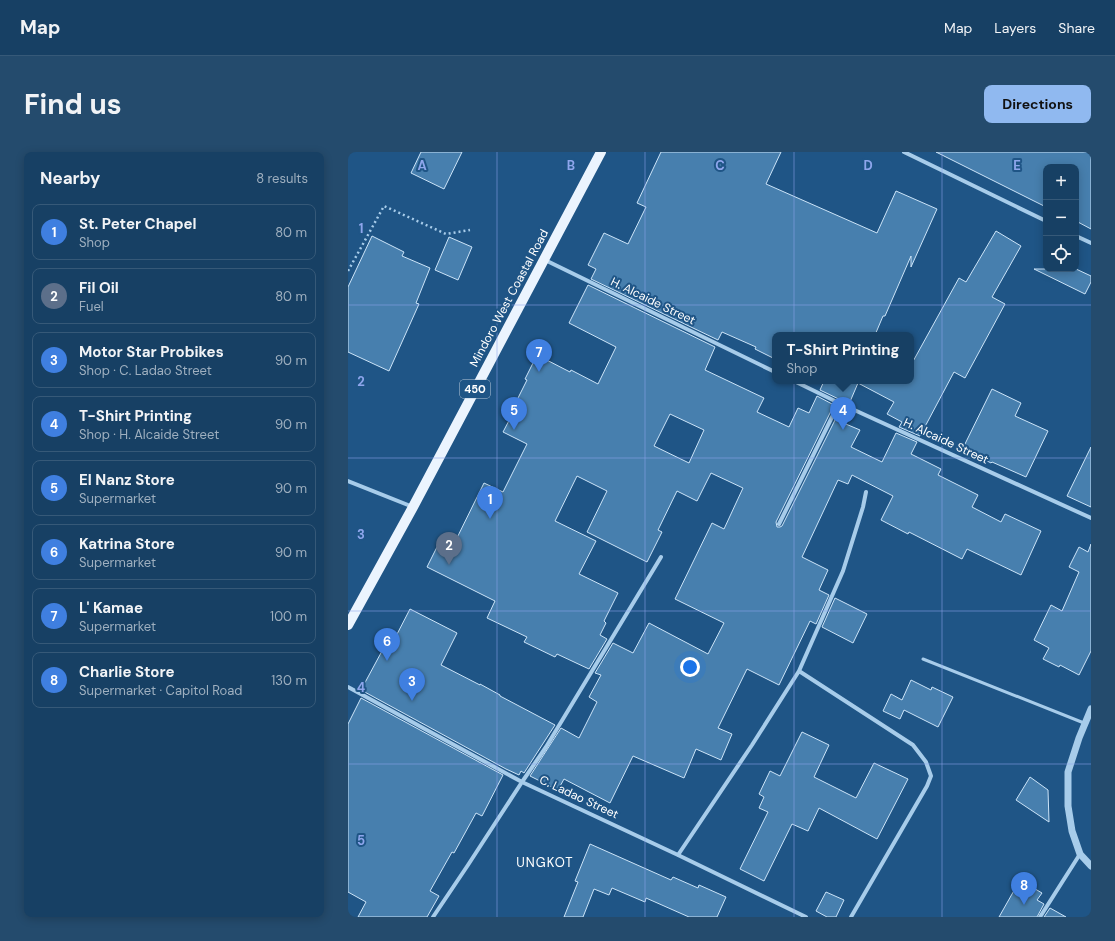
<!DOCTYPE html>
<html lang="en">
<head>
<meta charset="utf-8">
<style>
	body { margin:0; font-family:"DM Sans",sans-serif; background:#244b6d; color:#f1f3f6 }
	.controls { position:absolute; right:12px; top:12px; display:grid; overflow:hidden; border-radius:8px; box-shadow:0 2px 10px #0003 }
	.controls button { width:36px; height:36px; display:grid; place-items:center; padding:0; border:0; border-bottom:1px solid #365978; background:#174064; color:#f1f3f6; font:20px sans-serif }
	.you { position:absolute; left:342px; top:515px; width:14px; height:14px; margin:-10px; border:3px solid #fff; border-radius:50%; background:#1a73e8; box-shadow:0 0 0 6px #1a73e833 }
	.badge { display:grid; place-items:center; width:26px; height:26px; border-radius:50%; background:#90b9f0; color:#fff; font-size:13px; font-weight:700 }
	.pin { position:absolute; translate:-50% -33px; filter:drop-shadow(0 1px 2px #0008) }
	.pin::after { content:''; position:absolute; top:21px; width:14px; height:12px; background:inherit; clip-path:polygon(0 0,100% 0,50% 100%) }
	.popup { position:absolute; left:424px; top:180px; width:142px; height:52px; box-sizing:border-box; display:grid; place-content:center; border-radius:8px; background:#174064; filter:drop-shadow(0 1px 3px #0005); font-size:13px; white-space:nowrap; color:#9eafbf }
	.popup b { font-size:15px; color:#f1f3f6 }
	.popup::after { content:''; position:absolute; left:50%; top:100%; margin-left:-8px; border:8px solid transparent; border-top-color:#174064 }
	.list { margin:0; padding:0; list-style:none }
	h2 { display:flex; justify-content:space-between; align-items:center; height:52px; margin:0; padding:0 16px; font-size:17px }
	h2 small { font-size:13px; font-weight:400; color:#9eafbf }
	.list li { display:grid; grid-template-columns:26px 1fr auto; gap:12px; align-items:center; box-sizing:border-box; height:56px; margin:0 8px 8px; padding:0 8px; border:1px solid #365978; border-radius:8px }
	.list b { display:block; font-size:15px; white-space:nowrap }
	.list p { margin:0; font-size:13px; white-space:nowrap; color:#9eafbf }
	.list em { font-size:13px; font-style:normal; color:#9eafbf }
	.icon { flex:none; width:22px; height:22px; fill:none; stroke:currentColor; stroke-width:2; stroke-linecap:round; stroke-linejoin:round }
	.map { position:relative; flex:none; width:743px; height:765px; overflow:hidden; border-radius:8px }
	header { display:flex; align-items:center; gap:24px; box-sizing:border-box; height:56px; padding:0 20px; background:#174064; border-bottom:1px solid #365978 }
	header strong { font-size:19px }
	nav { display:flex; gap:22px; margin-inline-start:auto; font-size:14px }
	.intro { display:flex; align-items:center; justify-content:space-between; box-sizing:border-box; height:96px; padding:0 24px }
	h1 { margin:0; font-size:28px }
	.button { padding:10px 18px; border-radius:8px; background:#90b9f0; color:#111; font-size:14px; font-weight:700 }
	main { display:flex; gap:24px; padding:0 24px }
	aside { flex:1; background:#174064; border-radius:8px; box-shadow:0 2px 10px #0003 }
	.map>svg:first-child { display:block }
</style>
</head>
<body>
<header>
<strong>Map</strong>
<nav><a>Map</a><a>Layers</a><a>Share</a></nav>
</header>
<div class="intro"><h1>Find us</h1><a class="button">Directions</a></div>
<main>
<aside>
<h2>Nearby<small>8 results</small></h2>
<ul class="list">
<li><span class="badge" style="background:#3f7fe0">1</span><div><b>St. Peter Chapel</b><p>Shop</p></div><em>80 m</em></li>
<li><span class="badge" style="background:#5c6f8a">2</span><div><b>Fil Oil</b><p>Fuel</p></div><em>80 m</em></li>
<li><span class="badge" style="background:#3f7fe0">3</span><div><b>Motor Star Probikes</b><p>Shop · C. Ladao Street</p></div><em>90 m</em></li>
<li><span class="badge" style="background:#3f7fe0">4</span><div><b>T-Shirt Printing</b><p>Shop · H. Alcaide Street</p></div><em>90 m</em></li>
<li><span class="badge" style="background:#3f7fe0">5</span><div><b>El Nanz Store</b><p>Supermarket</p></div><em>90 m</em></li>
<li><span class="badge" style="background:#3f7fe0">6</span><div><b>Katrina Store</b><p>Supermarket</p></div><em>90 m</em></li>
<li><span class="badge" style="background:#3f7fe0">7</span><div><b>L' Kamae</b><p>Supermarket</p></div><em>100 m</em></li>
<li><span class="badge" style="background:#3f7fe0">8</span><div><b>Charlie Store</b><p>Supermarket · Capitol Road</p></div><em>130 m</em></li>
</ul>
</aside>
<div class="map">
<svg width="743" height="765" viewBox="0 0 743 765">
	<rect width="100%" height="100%" fill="#1f5586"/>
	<path fill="#477fae" stroke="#cce4f8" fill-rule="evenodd" d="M73 0H114L96 37 63 21Z
		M313 0H433L418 32 529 81 548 39 589 57 563 115V104L537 164H535L527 183H427V207L407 197 408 195 374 180 370 188 243 127 248 117 240 113 256 81 280 92 298 55 289 51Z
		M588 0H743V77L728 69V15H698V55Z
		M648 79 673 94 644 145 657 152 617 226 606 220 572 284 551 275 554 270 539 262 546 250 510 231 501 252 472 238 476 229H563V213L611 126 618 130Z
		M24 84 56 100 54 104 82 116 68 151 71 152 41 219 0 200V135Z
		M101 85 124 95 110 128 87 118Z
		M686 117H728L743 124V130L737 142Z
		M240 133 367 195 357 218 416 246 409 260 441 275 450 256 461 261 469 244 486 253 428 370 429 375H432L434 374 493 256 498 258 493 270 512 278 503 295 534 310 548 281 569 290 563 302 593 317 590 323 630 343 624 355 653 370 657 362 693 379 673 423 619 397 614 407 561 380 560 382 533 368 545 344 504 323 500 332 490 328 454 405 480 418 471 438 481 443 468 472 462 469 431 533 399 517 370 576 384 582 373 608 348 597 336 626 285 604 262 651 216 627 210 638 182 624 213 576 231 586 249 550 241 545 253 523 247 521 265 491 285 501 301 471 360 502 376 471 327 447 364 371 376 377 395 336 363 321 349 349 329 339 310 378 314 380 299 410 239 380 259 339 229 324 207 369 248 389 231 422 270 441 256 469 258 471 252 483 259 487 241 517 209 502 207 505 176 490 179 485 139 466 147 449 79 415 90 393 102 400 136 331 155 340 179 292 155 280 166 259 164 258 179 228 177 227 189 203 222 220 223 218 250 232 268 195 221 171ZM322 262 356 278 341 311 306 294Z
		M644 237 673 251 667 264 700 279 678 325 644 310 643 311 615 296Z
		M743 295V355L719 344Z
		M743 392V499L731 523 712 513 711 515 695 507 701 496 686 488 703 453 714 459 731 420 721 415 731 395 740 400Z
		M487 446 519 462 505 491 474 475Z
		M62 457 109 481 93 513 132 533V532L152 543V544L207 573 176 621 173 619 171 623 158 617 13 538 41 486 46 488Z
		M563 528 583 538 584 535 605 545 590 575 556 558 552 567 535 559 543 542 554 548Z
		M13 546 155 623 134 664 128 661 106 701 104 700 82 739 91 744 79 765H10L18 750 0 740V572Z
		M454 580 481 593 466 625 508 646 526 611 560 627 529 687 471 656 460 679 444 672 416 729 392 717 420 660 411 656 416 645 411 642 422 619 432 624Z
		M682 625 700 638 701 670 668 648Z
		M242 692 323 728 325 725 350 736 351 733 378 745 369 765H341L298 746 297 750 264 736 261 743 246 737 235 765H216L230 730 227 729Z
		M672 728 694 741 689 748 696 752 689 765H651Z
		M478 740 496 748 488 765H479L468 759Z
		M702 756 718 765H696Z"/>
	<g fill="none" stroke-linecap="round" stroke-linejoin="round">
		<path stroke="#a7ccea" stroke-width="2.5" stroke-dasharray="2 3" stroke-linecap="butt" d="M0 119 36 54 98 82 122 78"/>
		<path stroke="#a7ccea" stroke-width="3" d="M575 507 736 571"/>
		<path stroke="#a7ccea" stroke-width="4" d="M556 0 698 69
			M728 84 743 91
			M197 108 427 220
			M446 229 491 251 743 366
			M0 329 65 355
			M431 372 491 251
			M451 519 565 593 578 610 583 624 579 634 503 765
			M0 535 174 630 330 703 458 765
			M330 703 404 593 451 519 495 419 515 355 518 340
			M85 765 120 713 174 630 198 595 313 405
			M692 765 732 702"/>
		<path stroke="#a7ccea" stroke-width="7" d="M743 557 731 586 720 620V654L724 679 732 702 743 714"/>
		<path stroke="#ebf4fe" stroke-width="10" d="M0 473 65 355 253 0"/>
	</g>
	<path fill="none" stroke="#8ea6ec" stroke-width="1" stroke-opacity="0.55" d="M149 0V765M297 0V765M446 0V765M594 0V765M0 153H743M0 306H743M0 459H743M0 612H743"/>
	<g text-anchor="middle" stroke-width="4" stroke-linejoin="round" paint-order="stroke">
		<rect fill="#1f5586" stroke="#bcccdb" stroke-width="1" x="112" y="228" width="30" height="18" rx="3"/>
		<g font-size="11" font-weight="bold" fill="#fff">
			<text x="127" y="241">450</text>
		</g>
		<g font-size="12" fill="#fff" stroke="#1f5586">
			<text transform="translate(161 146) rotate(-62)" y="4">Mindoro West Coastal Road</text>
			<text transform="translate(305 149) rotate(26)" y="4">H. Alcaide Street</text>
			<text transform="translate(598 289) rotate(25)" y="4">H. Alcaide Street</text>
			<text transform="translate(231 645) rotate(25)" y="4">C. Ladao Street</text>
		</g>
		<g font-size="13" letter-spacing="1" fill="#fff" stroke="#1f5586">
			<text x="197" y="715">UNGKOT</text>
		</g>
	</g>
	<g font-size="13" text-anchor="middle" font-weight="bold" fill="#8ea6ec" stroke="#1f5586" stroke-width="4" stroke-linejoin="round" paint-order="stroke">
		<text x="74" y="18">A</text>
		<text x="223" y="18">B</text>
		<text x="372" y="18">C</text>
		<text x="520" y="18">D</text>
		<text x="669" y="18">E</text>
		<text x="13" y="81">1</text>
		<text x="13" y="234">2</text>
		<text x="13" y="387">3</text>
		<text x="13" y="540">4</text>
		<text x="13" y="693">5</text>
	</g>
</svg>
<div class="controls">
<button>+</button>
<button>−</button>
<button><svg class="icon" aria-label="locate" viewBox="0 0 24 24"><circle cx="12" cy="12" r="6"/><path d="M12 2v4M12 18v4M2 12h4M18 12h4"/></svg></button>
</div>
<div class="you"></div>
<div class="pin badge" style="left:142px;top:367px;background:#3f7fe0">1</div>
<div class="pin badge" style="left:101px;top:413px;background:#5c6f8a">2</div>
<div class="pin badge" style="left:64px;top:549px;background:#3f7fe0">3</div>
<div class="pin badge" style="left:495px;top:278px;background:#3f7fe0">4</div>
<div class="popup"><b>T-Shirt Printing</b>Shop</div>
<div class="pin badge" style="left:166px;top:278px;background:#3f7fe0">5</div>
<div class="pin badge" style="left:39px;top:509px;background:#3f7fe0">6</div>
<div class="pin badge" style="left:191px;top:220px;background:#3f7fe0">7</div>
<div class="pin badge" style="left:676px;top:753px;background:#3f7fe0">8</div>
</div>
</main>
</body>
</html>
